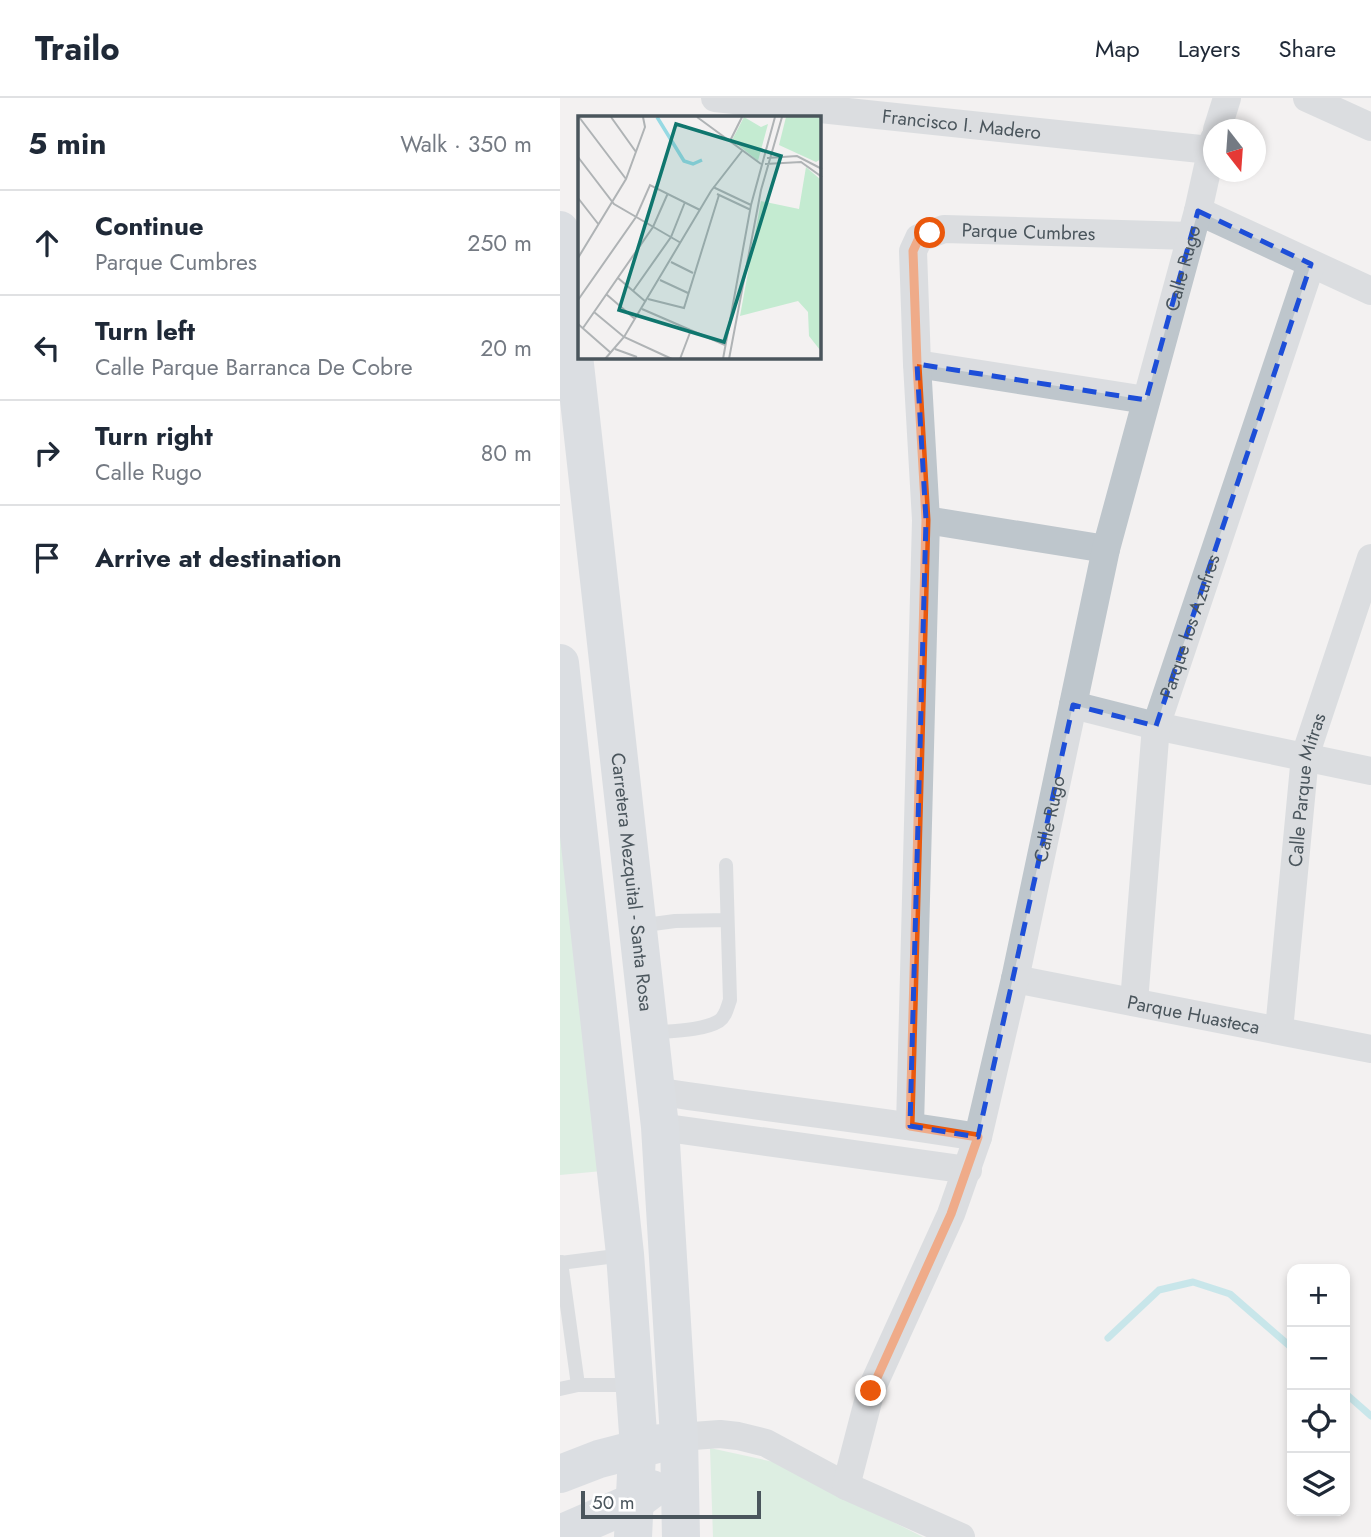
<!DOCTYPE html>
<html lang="en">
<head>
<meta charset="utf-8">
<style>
	body { margin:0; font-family:Jost,sans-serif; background:#f2f2f3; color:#1f2937 }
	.controls { position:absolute; right:21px; bottom:21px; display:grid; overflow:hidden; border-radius:14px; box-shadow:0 4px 10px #0003 }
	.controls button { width:63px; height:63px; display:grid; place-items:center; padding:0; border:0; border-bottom:2px solid #e0e1e3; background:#fff; color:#1f2937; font:35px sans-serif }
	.compass { position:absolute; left:643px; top:21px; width:63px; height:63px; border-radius:50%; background:#fff; box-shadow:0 4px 10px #0003; rotate:163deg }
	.scale { position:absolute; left:21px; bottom:18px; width:180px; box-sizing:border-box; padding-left:7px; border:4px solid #4a555c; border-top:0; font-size:19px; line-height:24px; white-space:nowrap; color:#4a555c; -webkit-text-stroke:5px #fff; paint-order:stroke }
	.stop { position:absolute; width:21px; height:21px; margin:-16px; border:5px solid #ea580c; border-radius:50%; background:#fff }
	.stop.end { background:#ea580c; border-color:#fff; box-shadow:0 2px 7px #0008 }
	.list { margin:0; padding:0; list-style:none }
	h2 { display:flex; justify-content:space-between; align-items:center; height:91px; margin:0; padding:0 28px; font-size:30px }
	h2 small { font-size:23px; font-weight:400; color:#747a83 }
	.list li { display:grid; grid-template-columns:46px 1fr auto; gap:21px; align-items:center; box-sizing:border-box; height:105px; padding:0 28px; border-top:2px solid #e0e1e3 }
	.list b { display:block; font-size:26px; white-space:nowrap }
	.list p { margin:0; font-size:23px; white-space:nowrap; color:#747a83 }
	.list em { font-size:23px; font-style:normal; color:#747a83 }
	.icon { flex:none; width:38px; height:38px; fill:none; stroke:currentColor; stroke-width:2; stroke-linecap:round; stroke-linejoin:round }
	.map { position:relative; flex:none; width:811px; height:1439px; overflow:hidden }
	header { display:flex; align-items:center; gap:42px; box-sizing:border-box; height:98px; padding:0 35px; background:#fff; border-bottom:2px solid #e0e1e3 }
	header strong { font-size:33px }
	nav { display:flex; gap:38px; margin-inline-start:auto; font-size:24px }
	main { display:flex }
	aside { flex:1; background:#fff }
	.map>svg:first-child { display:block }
</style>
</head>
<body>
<header>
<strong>Trailo</strong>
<nav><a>Map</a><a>Layers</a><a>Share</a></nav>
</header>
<main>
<aside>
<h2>5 min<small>Walk · 350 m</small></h2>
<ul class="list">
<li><svg class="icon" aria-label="ahead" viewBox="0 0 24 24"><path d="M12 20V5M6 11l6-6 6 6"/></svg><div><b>Continue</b><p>Parque Cumbres</p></div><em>250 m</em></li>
<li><svg class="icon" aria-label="left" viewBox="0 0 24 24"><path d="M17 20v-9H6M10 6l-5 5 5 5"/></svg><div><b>Turn left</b><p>Calle Parque Barranca De Cobre</p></div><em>20 m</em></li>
<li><svg class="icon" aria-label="right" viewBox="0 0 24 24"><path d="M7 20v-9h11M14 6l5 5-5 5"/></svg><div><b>Turn right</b><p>Calle Rugo</p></div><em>80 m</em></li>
<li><svg class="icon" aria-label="arrive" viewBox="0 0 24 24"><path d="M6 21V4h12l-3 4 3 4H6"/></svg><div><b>Arrive at destination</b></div></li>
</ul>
</aside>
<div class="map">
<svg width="811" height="1439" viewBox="0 0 811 1439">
	<rect width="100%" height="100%" fill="#f3f1f1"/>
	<path fill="#c4ebd1" d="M0 732 42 1073 0 1077Z
		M150 1350 214 1364 363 1439H153Z"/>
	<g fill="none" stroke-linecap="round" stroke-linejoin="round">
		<path stroke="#96d9e3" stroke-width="7" d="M548 1240 599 1192 633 1184 670 1196 732 1250
			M785 1295 811 1318"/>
		<path stroke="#bec6cc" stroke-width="14" d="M78 828 115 823 167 822
			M90 935C108 933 143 933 159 923 166 918 167 910 170 902L166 767
			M1 1164 18 1287
			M0 1165 64 1157
			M0 1291 18 1287H72"/>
		<g stroke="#bec6cc" stroke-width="28">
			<path id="s1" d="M155 0 650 52"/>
			<path d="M747 0 811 29"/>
			<path d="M657 32 667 0"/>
			<path d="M638 113 811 193"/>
			<path d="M357 266 586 302"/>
			<path d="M366 422 546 451"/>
			<path d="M513 607 596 628 811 673"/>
			<path id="s2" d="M455 881 811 951"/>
			<path id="s3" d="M574 904 596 628 751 166"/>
			<path id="s4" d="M719 932 745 658 811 460"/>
			<path d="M95 993C203 1010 311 1021 418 1039"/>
			<path id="s5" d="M350 1028 366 422 357 266 353 153 359 140 384 131 631 138"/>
			<path d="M100 1029 408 1072"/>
			<path d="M119 1339 160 1336 178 1338 206 1345 286 1388 401 1439"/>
			<path id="s6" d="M286 1388 311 1292 391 1116 418 1039 455 881 546 451 638 113 654 41"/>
		</g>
		<g stroke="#bfc8d0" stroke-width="38">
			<path id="s7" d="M0 132 100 1029 119 1339 121 1439"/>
			<path d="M0 565 65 1156 78 1335 73 1439"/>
			<path d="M0 1376 39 1361 101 1345"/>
			<path d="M0 1436 76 1403 92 1391"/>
		</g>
	</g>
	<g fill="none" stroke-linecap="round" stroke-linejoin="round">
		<path stroke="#ea580c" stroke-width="9" d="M311 1293 391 1116 418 1039 350 1028 366 422 357 266 353 153 359 140 370 135"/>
	</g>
	<path d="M0 0H811V1439H0ZM638 113 751 166 596 628 513 607 418 1039 350 1028 366 422 357 266 586 302Z" fill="#f3f1f1" fill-opacity=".55" fill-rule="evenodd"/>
	<path fill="none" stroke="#1d4ed8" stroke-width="5" stroke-dasharray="14 9" stroke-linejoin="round" d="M638 113 751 166 596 628 513 607 418 1039 350 1028 366 422 357 266 586 302Z"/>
	<g text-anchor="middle" stroke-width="7" stroke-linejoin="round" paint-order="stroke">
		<g font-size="19" fill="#4a555c" stroke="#fff">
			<text dy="7" stroke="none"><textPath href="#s1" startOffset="248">Francisco I. Madero</textPath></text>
			<text dy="7" stroke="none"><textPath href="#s5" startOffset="1001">Parque Cumbres</textPath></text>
			<text dy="7" stroke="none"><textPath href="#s6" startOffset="1267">Calle Rugo</textPath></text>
			<text dy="7" stroke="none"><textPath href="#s3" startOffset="382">Parque los Azufres</textPath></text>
			<text dy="7" stroke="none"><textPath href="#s4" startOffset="242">Calle Parque Mitras</textPath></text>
			<text dy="7" stroke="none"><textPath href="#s6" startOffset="700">Calle Rugo</textPath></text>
			<text dy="7" stroke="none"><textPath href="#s7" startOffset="656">Carretera Mezquital - Santa Rosa</textPath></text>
			<text dy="7" stroke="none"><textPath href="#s2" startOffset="182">Parque Huasteca</textPath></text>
		</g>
	</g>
	<g transform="translate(18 18)">
		<rect width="243" height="243" fill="#f3f1f1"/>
		<path d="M166 1 183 11 190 8 180 45 154 24ZM208 1H243V43L238 46 201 29ZM228 51 243 64 242 234 231 220 230 196 220 185 162 200 183 85 221 93Z" fill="#c4ebd1"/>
		<path fill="none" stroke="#96d9e3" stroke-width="3.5" d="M79 1 106 45 115 48 124 44"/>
		<path fill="none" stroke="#afb3b5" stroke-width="2" d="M1 1 48 63M33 1 58 36M119 1 183 48M152 25 164 1M0 41 36 88 103 127M189 42 219 40 244 53M187 48 223 46 244 61M135 71 173 89M139 78 173 94M0 82 21 109M0 142 48 63 67 11 65 1M93 146 115 157M40 162 68 186M82 164 110 177M55 175 93 121 107 86M28 178 57 203M70 183 106 192 141 79M0 184 58 101 72 69 122 94M64 193 147 229M16 196 46 221 94 243M0 208 33 237M5 212 75 111 90 77M37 233 59 241M27 243 46 221 133 75 164 35M102 243 113 214M145 243 173 89 197 1M151 243 183 74 204 1"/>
		<path fill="#0f766e" fill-opacity="0.15" stroke="#0f766e" stroke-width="3.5" d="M98 8 203 40 146 226 41 194Z"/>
		<rect width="243" height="243" fill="none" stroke="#4a555c" stroke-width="3.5"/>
	</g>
</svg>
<div class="controls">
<button>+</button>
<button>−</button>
<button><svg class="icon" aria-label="locate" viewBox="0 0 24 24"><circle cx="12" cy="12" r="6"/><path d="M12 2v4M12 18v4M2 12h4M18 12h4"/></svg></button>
<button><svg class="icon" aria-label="layers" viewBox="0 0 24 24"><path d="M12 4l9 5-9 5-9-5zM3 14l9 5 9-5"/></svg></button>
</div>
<svg class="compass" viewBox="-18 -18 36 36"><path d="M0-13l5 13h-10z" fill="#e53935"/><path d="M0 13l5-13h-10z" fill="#747a83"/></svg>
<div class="scale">50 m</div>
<div class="stop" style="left:370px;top:135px"></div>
<div class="stop end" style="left:311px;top:1293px"></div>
</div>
</main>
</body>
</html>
